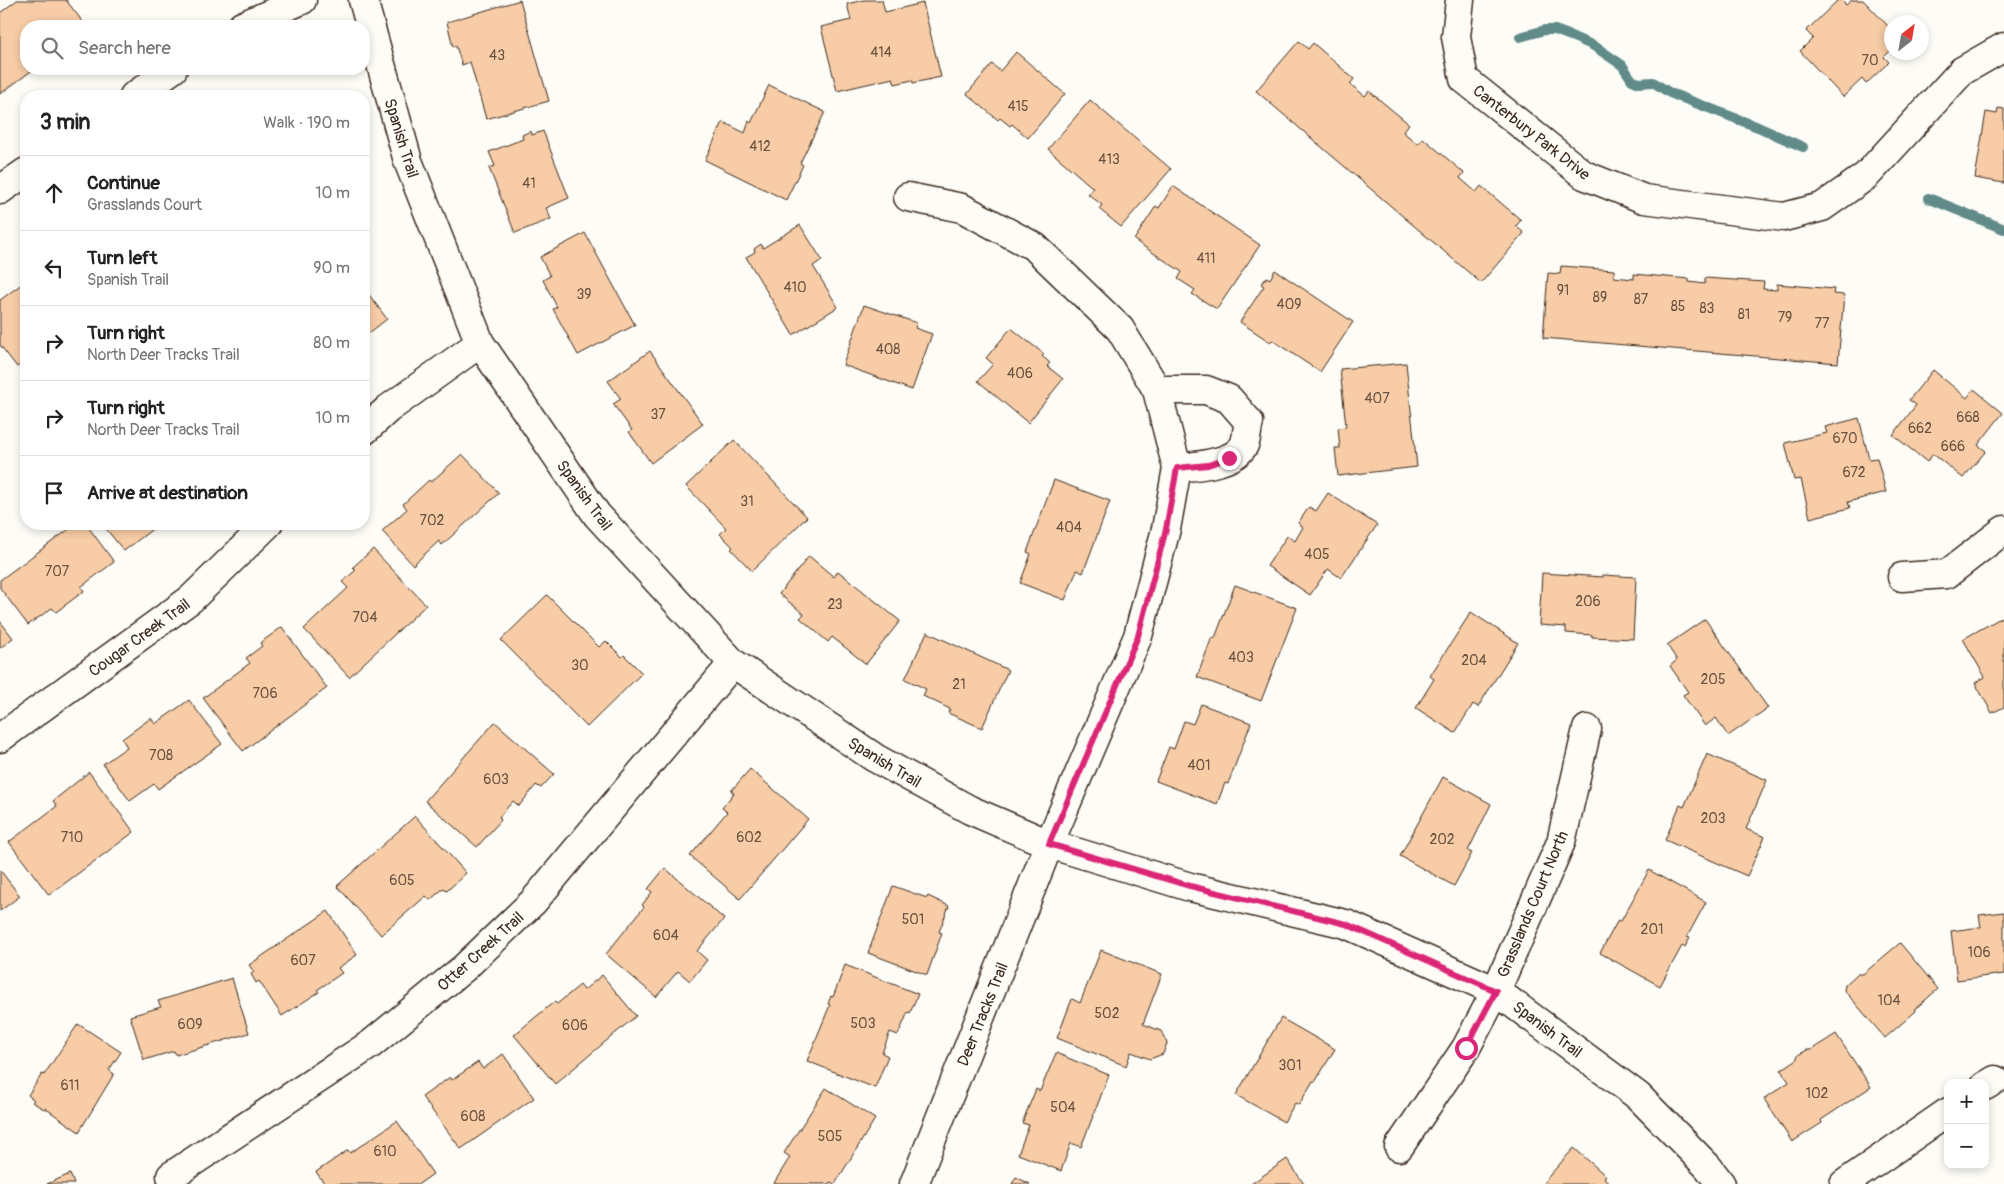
<!DOCTYPE html>
<html lang="en">
<head>
<meta charset="utf-8">
<style>
	body { margin:0; font-family:Pangolin,sans-serif; background:#f2f2f2; color:#222 }
	.controls { position:absolute; right:15px; bottom:15px; display:grid; overflow:hidden; border-radius:10px; box-shadow:0 2px 8px #0003 }
	.controls button { width:45px; height:45px; display:grid; place-items:center; padding:0; border:0; border-bottom:1px solid #e0e0e0; background:#fff; color:#222; font:25px sans-serif }
	.compass { position:absolute; left:1884px; top:15px; width:45px; height:45px; border-radius:50%; background:#fff; box-shadow:0 2px 8px #0003; rotate:31deg }
	.stop { position:absolute; width:15px; height:15px; margin:-11px; border:4px solid #db2777; border-radius:50%; background:#fff }
	.stop.end { background:#db2777; border-color:#fff; box-shadow:0 1px 5px #0008 }
	.list { margin:0; padding:0; list-style:none }
	h2 { display:flex; justify-content:space-between; align-items:center; height:65px; margin:0; padding:0 20px; font-size:21px }
	h2 small { font-size:16px; font-weight:400; color:#767676 }
	.list li { display:grid; grid-template-columns:32px 1fr auto; gap:15px; align-items:center; box-sizing:border-box; height:75px; padding:0 20px; border-top:1px solid #e0e0e0 }
	.list b { display:block; font-size:19px; white-space:nowrap }
	.list p { margin:0; font-size:16px; white-space:nowrap; color:#767676 }
	.list em { font-size:16px; font-style:normal; color:#767676 }
	.icon { flex:none; width:28px; height:28px; fill:none; stroke:currentColor; stroke-width:2; stroke-linecap:round; stroke-linejoin:round }
	.map { position:relative; flex:none; width:2004px; height:1184px; overflow:hidden }
	.search { position:absolute; background:#fff; box-shadow:0 2px 8px #0003; left:20px; top:20px; width:350px; height:55px; display:flex; align-items:center; gap:12px; box-sizing:border-box; padding:0 18px; border-radius:20px; color:#767676; font-size:19px }
	.panel { position:absolute; background:#fff; box-shadow:0 2px 8px #0003; left:20px; top:90px; width:350px; height:440px; border-radius:20px }
	.map>svg:first-child { display:block }
</style>
</head>
<body>
<div class="map">
<svg width="2004" height="1184" viewBox="0 0 2004 1184">
	<rect width="100%" height="100%" fill="#fdfcf7"/>
	<filter id="ink" filterUnits="userSpaceOnUse"><feTurbulence type="fractalNoise" baseFrequency=".02" numOctaves="2"/><feDisplacementMap in="SourceGraphic" scale="10" xChannelSelector="R" yChannelSelector="G"/><feConvolveMatrix kernelMatrix="1 2 1 2 8 2 1 2 1" color-interpolation-filters="sRGB"/></filter>
	<g filter="url(#ink)">
		<g fill="none" stroke-linecap="round" stroke-linejoin="round">
			<path stroke="#608b89" stroke-width="10" d="M1520 37 1545 30H1555L1571 36 1594 46 1622 65 1632 80 1639 83 1653 82 1670 93 1758 127 1803 147
				M1928 198 2004 229"/>
		</g>
		<path fill="#f7cca6" stroke="#3b2a1e" d="M17 0H66L86 26H26V69H34L0 94V13Z
			M520 0 549 101 486 119 470 62 462 65 456 46 453 47 447 22Z
			M864 0H882L885 12 923 3 941 77 913 83 912 80 895 84 893 78 837 91 821 27 851 20 847 4Z
			M1838 0H1841L1846 5 1852 0H1863L1892 30V49L1884 57 1889 62 1866 84 1862 79 1843 97 1800 51 1813 38 1806 31Z
			M1299 41 1308 49 1313 43 1354 79 1350 84 1365 96 1369 91 1409 124 1403 132 1418 144 1423 138 1464 173 1460 178 1476 192 1481 186 1521 220 1516 226 1524 233 1481 283 1256 91Z
			M1016 52 1065 94 1028 138 1012 124 1010 126 1000 118 998 120 967 94 992 64 1000 71Z
			M769 85 825 112 800 163 803 165 786 200 705 160 723 122 745 133 749 121 751 123Z
			M1090 100 1171 169 1121 227 1099 209 1102 205 1088 194 1093 188 1048 149Z
			M1998 108 2004 109V183L1975 178 1986 112 1997 114Z
			M531 131 532 135 543 131 569 198 546 208 551 219 515 233 489 168 495 166 489 152 523 139 522 135Z
			M1173 186 1260 245 1217 309 1192 294 1195 290 1178 279 1182 272 1134 240 1156 206 1159 208Z
			M800 225 822 260 813 266 838 307 793 335 746 257 755 252 754 249 761 244 763 248Z
			M585 233 635 325 578 355 553 309 557 307 543 280 550 276 540 257Z
			M1561 266 1614 270V277L1634 279V274L1689 279V282L1705 284V278L1764 282 1763 289 1777 290V284L1834 289 1833 294 1844 295 1838 363 1543 338 1548 273 1560 274Z
			M26 269V280L21 273Z
			M1275 270 1353 322 1320 372 1272 340 1270 342 1240 322 1264 286 1261 284 1267 277 1270 279Z
			M26 281V360L17 367 0 345V300Z
			M364 288 387 319 364 337Z
			M864 305 917 323 915 328 932 334 912 390 843 365Z
			M1011 328 1044 354 1042 356 1050 363 1047 366 1063 379 1028 423 978 381 993 364 986 358Z
			M650 351 703 424 651 463 629 432 632 430 613 404 621 399 608 381Z
			M1406 363 1417 467 1338 476 1335 448H1340L1338 428 1346 427 1340 369Z
			M1933 370 1967 398 1974 389 2003 413 1978 445 1986 451 1963 478 1933 454 1927 462 1893 435 1916 405 1909 400Z
			M1859 418 1869 459 1877 458 1886 492 1848 502 1850 508 1810 518 1801 479 1794 480 1785 443 1827 433 1825 427Z
			M734 440 807 517 752 571 731 549 733 547 720 534 726 528 686 486Z
			M462 454 499 493 442 545 439 541 413 565 382 531 407 509 403 504 429 480 431 482Z
			M1054 480 1110 501 1083 573 1077 570 1065 600 1020 583 1031 554 1027 552Z
			M1328 493 1377 525 1341 578 1328 569 1310 595 1267 566 1287 536 1295 541 1303 527 1298 523 1309 507 1316 511Z
			M76 524H86L114 562 81 587 84 591 56 612 52 608 28 625 0 588V580Z
			M102 524H159L124 551Z
			M373 549 426 605 349 677 304 629 348 588 342 582 356 570 353 567Z
			M809 556 834 577 838 571 900 621 866 664 832 637 828 642 800 618 804 614 779 594Z
			M1542 573 1603 577V575L1636 577 1633 639 1592 637V635L1566 633V627L1539 625Z
			M1235 585 1297 608 1261 701 1197 677 1212 637 1215 638Z
			M547 595 599 647 606 641 622 657 624 655 642 673 587 727 501 640Z
			M1471 612 1518 643 1478 707 1473 704 1455 733 1416 708 1434 679 1430 676Z
			M2004 616V707L1992 713 1975 683 1985 677 1963 639Z
			M1705 619 1768 708 1728 736 1716 718 1705 726 1683 695 1688 692 1670 666 1677 660 1667 645Z
			M0 621 13 638 0 648Z
			M282 627 327 688 243 751 203 698 250 663 246 658 262 646 260 643Z
			M927 632 1008 670 982 728 948 713 950 709 923 696 926 689 905 679Z
			M189 700 222 744 158 789 154 784 130 801 103 764 127 747 122 739 151 718 155 724Z
			M1201 704 1251 723 1228 784 1225 783 1217 804 1156 781 1169 747 1174 749 1184 721 1193 724Z
			M495 722 554 774 541 788 536 785 519 806 513 801 499 817 501 820 477 847 425 801Z
			M1707 754 1767 780 1746 829 1765 837 1747 876 1665 840 1680 805 1684 807Z
			M750 769 808 819 740 899 690 856 727 812 722 808 734 793 731 791Z
			M89 772 134 832 49 895 9 842 57 806 53 801Z
			M1443 777 1491 804 1468 851 1472 853 1454 886 1400 856Z
			M415 816 466 873 447 891 444 888 430 900 426 896 381 935 337 886Z
			M665 868 724 919 697 951 707 960 690 981 678 971 656 997 606 954 644 907 642 905 652 892 648 889Z
			M0 870 20 896 0 911Z
			M1649 870 1706 902 1687 937 1690 938 1685 947 1682 946 1660 986 1600 953 1618 920 1621 921Z
			M893 886 927 898 928 896 949 906 939 932 942 933 927 975 868 953Z
			M328 911 357 955 338 968 342 973 317 990 319 992 282 1016 259 981 256 983 251 974 254 972 249 965Z
			M2004 912V974L1957 980 1951 931 1981 927 1979 915Z
			M1900 943 1938 989 1915 1009 1916 1011 1885 1038 1844 990 1845 985 1857 974H1863Z
			M1101 950 1162 974 1143 1024 1161 1031 1167 1043 1163 1054 1150 1059 1131 1052 1126 1066 1057 1038 1072 999 1080 1003Z
			M845 965 918 994 910 1013 908 1012 898 1035 890 1032 882 1053 888 1056 875 1088 807 1061 830 1005 828 1004 831 996 833 997Z
			M602 975 636 1016 555 1084 514 1035 555 1001 557 1004 580 985 584 990Z
			M232 978 249 1033 176 1055 174 1051 144 1060 130 1016 161 1007 158 1001Z
			M1281 1018 1335 1049 1315 1082 1313 1081 1299 1105 1295 1103 1284 1122 1236 1095Z
			M78 1024 121 1052 109 1070 114 1074 79 1132 45 1108 44 1109 32 1102 34 1100 28 1095 42 1074 44 1075Z
			M1836 1034 1871 1087 1821 1120 1822 1123 1792 1142 1764 1099 1789 1082 1781 1070 1796 1060 1798 1055 1807 1050H1811Z
			M1056 1053 1109 1075 1081 1147 1071 1143 1061 1171 1018 1154 1029 1125 1022 1123 1036 1089 1040 1091Z
			M503 1054 534 1098 461 1149 422 1097 450 1077 452 1080 478 1062 483 1069Z
			M826 1088 875 1119 835 1184 830 1182 829 1184H776L774 1183 790 1157 784 1153Z
			M397 1121 433 1174 419 1184H325L316 1172 348 1150 350 1153Z
			M1574 1148 1606 1176 1604 1178 1611 1184H1542Z
			M1287 1159 1304 1184H1251Z
			M70 1174 74 1184H47Z
			M1016 1177 1030 1184H1012Z"/>
		<g fill="none" stroke-linecap="round" stroke-linejoin="round">
			<defs>
				<path id="street" d="M363 0 408 161 480 343 597 515 733 663 875 758 970 810 1049 844 1190 887 1346 924 1496 991 1638 1096 1708 1167 1721 1184
					M1460 0 1456 37 1464 79 1584 175 1644 199 1784 217 1822 207 1866 176 1962 71 2004 47
					M242 26 302 0
					M134 96 173 69
					M0 190 26 172
					M908 197 962 208 1035 247 1120 329 1157 390 1177 468 1166 529 1138 636 1049 844 914 1184
					M1157 390H1206L1229 399 1249 422C1247 428 1247 439 1244 445 1234 464 1195 466 1177 468
					M364 431 388 409 480 343
					M1902 577 1947 574 2004 530
					M0 738 191 599 268 524
					M1985 1086 1995 1080
					M1399 1147 1466 1048 1496 991 1561 842 1587 729
					M171 1176 371 1044 464 968 533 902 733 663
					M1844 1184 1948 1112"/>
			</defs>
			<use href="#street" stroke="#3b2a1e" stroke-width="31"/>
			<use href="#street" stroke="#fdfcf7" stroke-width="28"/>
		</g>
	</g>
	<g fill="none" stroke-linecap="round" stroke-linejoin="round" filter="url(#ink)">
		<path stroke="#db2777" stroke-width="6" d="M1229 458 1208 465 1177 468 1166 529 1138 636 1049 844 1190 886 1346 924 1496 991 1466 1048"/>
	</g>
	<g text-anchor="middle" stroke-width="4" stroke-linejoin="round" paint-order="stroke">
		<g font-size="14" fill="#6a5240">
			<text x="881" y="57">414</text>
			<text x="497" y="60">43</text>
			<text x="1870" y="65">70</text>
			<text x="1018" y="111">415</text>
			<text x="760" y="151">412</text>
			<text x="1109" y="164">413</text>
			<text x="529" y="188">41</text>
			<text x="1206" y="263">411</text>
			<text x="795" y="292">410</text>
			<text x="1563" y="295">91</text>
			<text x="584" y="299">39</text>
			<text x="1600" y="302">89</text>
			<text x="1641" y="304">87</text>
			<text x="1289" y="309">409</text>
			<text x="1678" y="311">85</text>
			<text x="1707" y="313">83</text>
			<text x="1744" y="319">81</text>
			<text x="1785" y="322">79</text>
			<text x="1822" y="328">77</text>
			<text x="888" y="354">408</text>
			<text x="1020" y="378">406</text>
			<text x="1377" y="403">407</text>
			<text x="658" y="419">37</text>
			<text x="1968" y="422">668</text>
			<text x="1920" y="433">662</text>
			<text x="1845" y="443">670</text>
			<text x="1953" y="451">666</text>
			<text x="1854" y="477">672</text>
			<text x="747" y="506">31</text>
			<text x="432" y="525">702</text>
			<text x="1069" y="532">404</text>
			<text x="1317" y="559">405</text>
			<text x="57" y="576">707</text>
			<text x="1588" y="606">206</text>
			<text x="835" y="609">23</text>
			<text x="365" y="622">704</text>
			<text x="1241" y="662">403</text>
			<text x="1474" y="665">204</text>
			<text x="580" y="670">30</text>
			<text x="1713" y="684">205</text>
			<text x="959" y="689">21</text>
			<text x="265" y="698">706</text>
			<text x="161" y="760">708</text>
			<text x="1199" y="770">401</text>
			<text x="496" y="784">603</text>
			<text x="1713" y="823">203</text>
			<text x="72" y="842">710</text>
			<text x="749" y="842">602</text>
			<text x="1442" y="844">202</text>
			<text x="402" y="885">605</text>
			<text x="913" y="924">501</text>
			<text x="1652" y="934">201</text>
			<text x="666" y="940">604</text>
			<text x="1979" y="957">106</text>
			<text x="303" y="965">607</text>
			<text x="1889" y="1005">104</text>
			<text x="1107" y="1018">502</text>
			<text x="863" y="1028">503</text>
			<text x="190" y="1029">609</text>
			<text x="575" y="1030">606</text>
			<text x="1290" y="1070">301</text>
			<text x="70" y="1090">611</text>
			<text x="1817" y="1098">102</text>
			<text x="1063" y="1112">504</text>
			<text x="473" y="1121">608</text>
			<text x="830" y="1141">505</text>
			<text x="385" y="1156">610</text>
		</g>
		<g font-size="16" fill="#3b2a1e" stroke="#fdfcf7">
			<text transform="translate(1532 132) rotate(38)" y="6">Canterbury Park Drive</text>
			<text transform="translate(402 138) rotate(73)" y="6">Spanish Trail</text>
			<text transform="translate(585 495) rotate(54)" y="6">Spanish Trail</text>
			<text transform="translate(139 637) rotate(-36)" y="6">Cougar Creek Trail</text>
			<text transform="translate(885 762) rotate(31)" y="6">Spanish Trail</text>
			<text transform="translate(1532 904) rotate(-67)" y="6">Grasslands Court North</text>
			<text transform="translate(480 951) rotate(-42)" y="6">Otter Creek Trail</text>
			<text transform="translate(982 1014) rotate(-68)" y="6">Deer Tracks Trail</text>
			<text transform="translate(1548 1029) rotate(37)" y="6">Spanish Trail</text>
		</g>
	</g>
</svg>
<div class="controls">
<button>+</button>
<button>−</button>
</div>
<svg class="compass" viewBox="-18 -18 36 36"><path d="M0-13l5 13h-10z" fill="#e53935"/><path d="M0 13l5-13h-10z" fill="#767676"/></svg>
<div class="stop" style="left:1466px;top:1048px"></div>
<div class="stop end" style="left:1229px;top:458px"></div>
<div class="search"><svg class="icon" aria-label="search" viewBox="0 0 24 24"><circle cx="10" cy="10" r="6"/><path d="M15 15l6 6"/></svg>Search here</div>
<section class="panel">
<h2>3 min<small>Walk · 190 m</small></h2>
<ul class="list">
<li><svg class="icon" aria-label="ahead" viewBox="0 0 24 24"><path d="M12 20V5M6 11l6-6 6 6"/></svg><div><b>Continue</b><p>Grasslands Court</p></div><em>10 m</em></li>
<li><svg class="icon" aria-label="left" viewBox="0 0 24 24"><path d="M17 20v-9H6M10 6l-5 5 5 5"/></svg><div><b>Turn left</b><p>Spanish Trail</p></div><em>90 m</em></li>
<li><svg class="icon" aria-label="right" viewBox="0 0 24 24"><path d="M7 20v-9h11M14 6l5 5-5 5"/></svg><div><b>Turn right</b><p>North Deer Tracks Trail</p></div><em>80 m</em></li>
<li><svg class="icon" aria-label="right" viewBox="0 0 24 24"><path d="M7 20v-9h11M14 6l5 5-5 5"/></svg><div><b>Turn right</b><p>North Deer Tracks Trail</p></div><em>10 m</em></li>
<li><svg class="icon" aria-label="arrive" viewBox="0 0 24 24"><path d="M6 21V4h12l-3 4 3 4H6"/></svg><div><b>Arrive at destination</b></div></li>
</ul>
</section>
</div>
</body>
</html>
